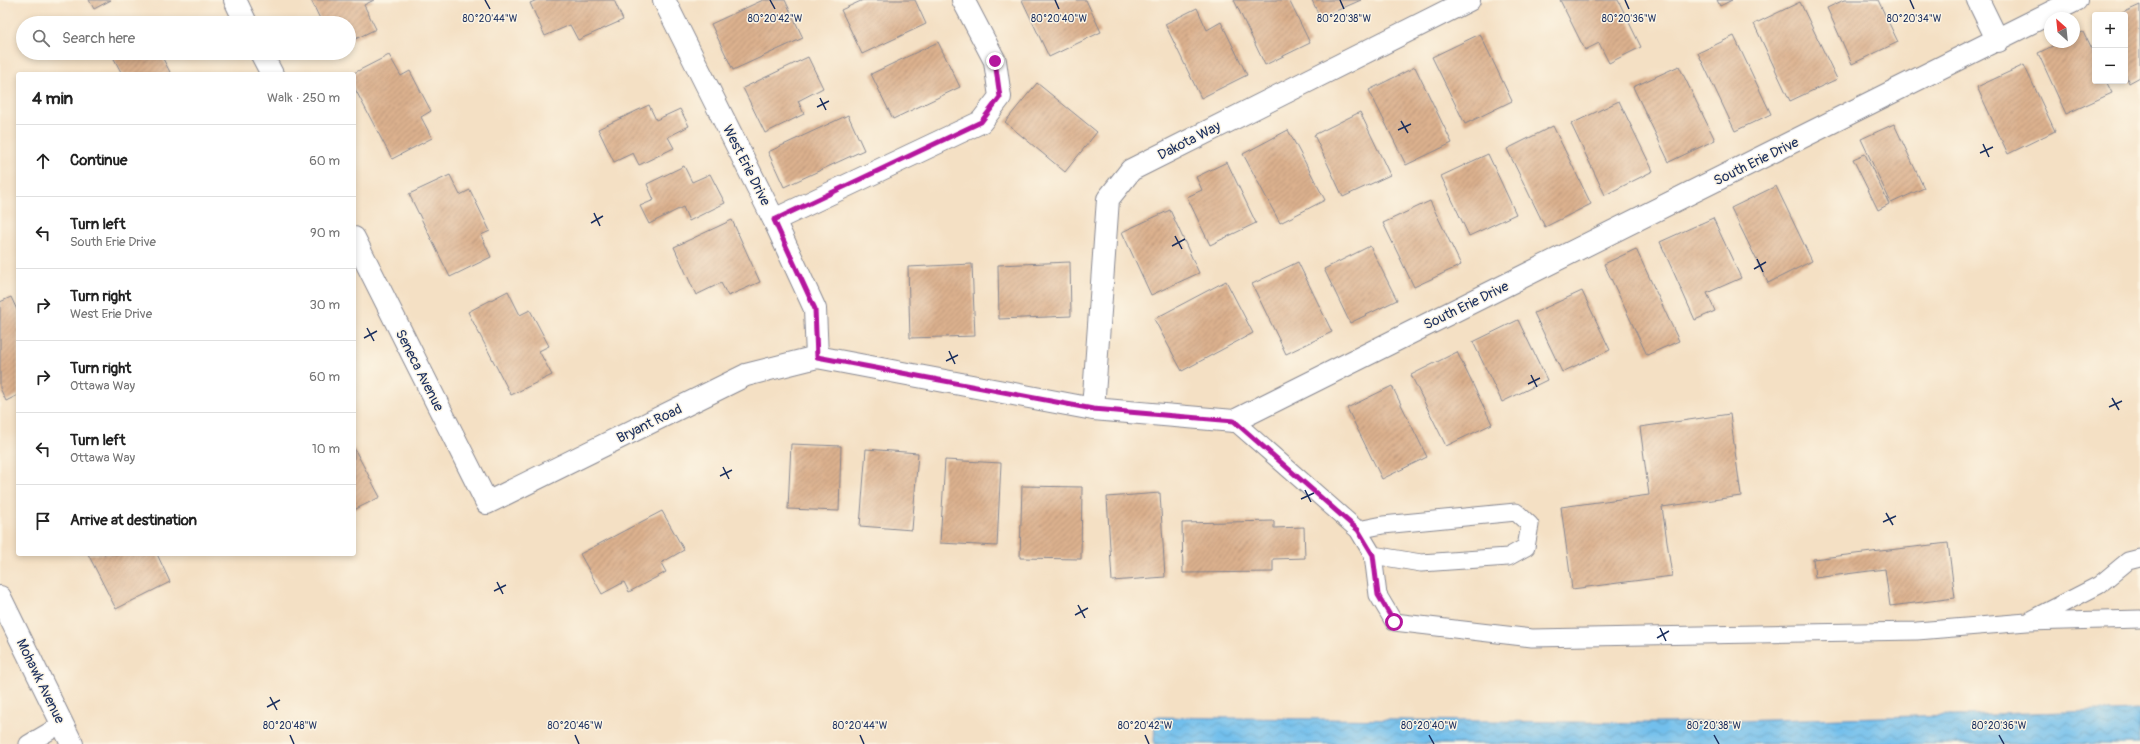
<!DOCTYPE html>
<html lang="en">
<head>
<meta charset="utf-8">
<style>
	body { margin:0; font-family:Pangolin,sans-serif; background:#f2f2f2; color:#222 }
	.controls { position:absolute; right:12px; top:12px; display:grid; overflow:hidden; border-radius:4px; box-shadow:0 2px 6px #0003 }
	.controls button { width:36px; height:36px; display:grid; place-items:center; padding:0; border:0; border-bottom:1px solid #e0e0e0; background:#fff; color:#222; font:20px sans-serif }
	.compass { position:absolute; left:2044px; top:12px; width:36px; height:36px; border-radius:50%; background:#fff; box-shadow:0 2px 6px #0003; rotate:333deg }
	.stop { position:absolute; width:12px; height:12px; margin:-9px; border:3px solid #b5179e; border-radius:50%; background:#fff }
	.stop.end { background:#b5179e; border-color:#fff; box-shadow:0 1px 4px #0008 }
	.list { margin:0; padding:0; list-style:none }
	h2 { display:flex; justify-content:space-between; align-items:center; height:52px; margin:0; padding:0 16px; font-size:17px }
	h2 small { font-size:13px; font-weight:400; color:#767676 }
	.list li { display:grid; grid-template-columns:26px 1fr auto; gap:12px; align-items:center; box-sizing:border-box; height:72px; padding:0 16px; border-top:1px solid #e0e0e0 }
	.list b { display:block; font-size:15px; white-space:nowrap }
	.list p { margin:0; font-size:13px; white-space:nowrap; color:#767676 }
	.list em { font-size:13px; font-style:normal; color:#767676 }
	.icon { flex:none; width:22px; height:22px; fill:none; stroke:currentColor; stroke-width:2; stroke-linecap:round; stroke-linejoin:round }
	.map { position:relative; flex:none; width:2140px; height:744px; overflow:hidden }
	.search { position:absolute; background:#fff; box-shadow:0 2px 6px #0003; left:16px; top:16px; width:340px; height:44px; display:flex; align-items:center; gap:10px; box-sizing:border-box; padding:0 14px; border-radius:22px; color:#767676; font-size:15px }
	.panel { position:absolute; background:#fff; box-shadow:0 2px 6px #0003; left:16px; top:72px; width:340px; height:484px; border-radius:4px }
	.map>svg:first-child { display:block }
</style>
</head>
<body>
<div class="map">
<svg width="2140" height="744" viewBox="0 0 2140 744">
	<defs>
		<pattern id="water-waves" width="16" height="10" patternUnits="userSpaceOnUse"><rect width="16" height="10" fill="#72bfec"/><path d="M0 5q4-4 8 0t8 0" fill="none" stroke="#5d9cc2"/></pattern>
		<pattern id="building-hatch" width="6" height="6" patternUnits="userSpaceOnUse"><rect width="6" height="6" fill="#dcb18e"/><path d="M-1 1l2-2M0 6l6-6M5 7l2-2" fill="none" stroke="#b29077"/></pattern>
	</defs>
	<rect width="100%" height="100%" fill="#fcf5e5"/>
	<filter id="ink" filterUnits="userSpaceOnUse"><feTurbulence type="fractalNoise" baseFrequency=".025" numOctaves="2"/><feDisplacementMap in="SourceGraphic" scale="8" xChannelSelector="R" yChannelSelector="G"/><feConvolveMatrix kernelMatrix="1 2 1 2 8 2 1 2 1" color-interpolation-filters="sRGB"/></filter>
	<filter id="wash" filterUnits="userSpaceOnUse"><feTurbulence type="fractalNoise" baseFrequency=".012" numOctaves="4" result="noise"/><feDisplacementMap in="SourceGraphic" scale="16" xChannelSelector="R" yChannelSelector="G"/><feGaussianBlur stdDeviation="0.9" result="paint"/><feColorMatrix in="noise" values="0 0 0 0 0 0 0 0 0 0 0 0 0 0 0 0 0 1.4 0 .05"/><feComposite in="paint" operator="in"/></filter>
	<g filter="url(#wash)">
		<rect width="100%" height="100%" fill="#f4e0c4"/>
		<path fill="url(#water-waves)" stroke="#4677a5" d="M2140 710V744H1154L1155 717 1658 723Z"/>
		<g id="blocks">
			<path fill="url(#building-hatch)" d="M89 0H111L94 9Z
				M311 0H374L364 5 376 29 349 42V23H322Z
				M537 0H614L623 20 578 40 570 25 545 36 530 3Z
				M763 0H785L803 38 733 70 711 24Z
				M863 0H915L926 24 862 54 841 10Z
				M1022 0H1086L1101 32 1049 57Z
				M1234 0H1289L1310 43 1265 65Z
				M1312 0H1361L1320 18Z
				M1560 0H1618L1641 47 1609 63 1599 43 1585 50Z
				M1717 0H1732L1720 6Z
				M1844 0H1878L1898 42 1852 64 1827 8Z
				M1800 2 1837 79 1790 101 1754 24Z
				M2140 5V77L2129 83 2125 74V15H2118Z
				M1197 8 1207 30 1221 22 1247 75 1201 98 1165 24Z
				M2083 32 2095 57V81H2106L2112 93 2066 114 2038 53 2061 42H2074V36Z
				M1480 34 1512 101 1465 124 1432 57Z
				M1734 36 1771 114 1735 131 1698 53Z
				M938 42 960 87 893 119 871 74Z
				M111 53H160L171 74H122Z
				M389 55 401 76 410 71 431 111 421 117 432 138 392 159 354 87V73Z
				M808 57 823 88 798 101 804 114 765 133 743 88Z
				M2024 65 2055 131 2008 154 1977 87Z
				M1679 66 1715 140 1669 162 1633 87Z
				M1415 67 1452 143 1406 165 1369 90Z
				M1037 83 1097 132 1065 172 1005 122Z
				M1619 101 1653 171 1605 195 1571 124Z
				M649 105 656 120 680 109 689 126 668 137 674 148 639 165 633 153 614 162 598 129Z
				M1360 112 1390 175 1343 197 1314 135Z
				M848 115 864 150 784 187 768 152Z
				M1894 124 1924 188 1891 203 1861 139Z
				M1553 126 1591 204 1545 227 1507 149Z
				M1288 130 1325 200 1280 223 1243 154Z
				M1488 154 1516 214 1469 236 1441 176Z
				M1865 154 1889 204 1878 210 1853 159Z
				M1227 162 1256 223 1210 245 1187 197 1202 190 1196 177Z
				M684 166 692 182 710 174 725 203 689 221 683 207 649 224 640 206 654 200 647 184Z
				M450 175 460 195 470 190 490 231 481 235 491 257 450 277 409 194Z
				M1776 186 1812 261 1768 283 1731 208Z
				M1430 201 1461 265 1414 287 1383 223Z
				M1170 210 1199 273 1151 295 1122 232Z
				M1713 218 1741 278 1707 293 1715 311 1695 320 1660 242Z
				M732 220 760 282 728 296 721 283 696 295 674 247Z
				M1370 246 1397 300 1350 323 1324 269Z
				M1636 249 1679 341 1647 355 1604 264Z
				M1070 262 1071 316 999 319 998 265Z
				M1298 262 1332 332 1286 354 1252 284Z
				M972 264 975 336 910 338 908 267Z
				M1226 281 1253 333 1182 371 1154 319Z
				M508 291 520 315 530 310 549 346 539 351 552 375 511 395 468 312Z
				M1582 291 1610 350 1562 372 1534 313Z
				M11 297 18 312V395L6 401 0 388V302Z
				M1518 320 1547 380 1502 402 1473 342Z
				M1457 352 1492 424 1446 446 1411 375Z
				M1392 386 1427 457 1382 479 1347 408Z
				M1730 414 1741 496 1662 507 1672 576 1572 589 1561 507 1649 495 1640 427Z
				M791 444 841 446 839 511 788 509Z
				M354 448 380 497 354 510Z
				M866 449 918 453 912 530 860 526Z
				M945 460 1001 463 997 546 940 543Z
				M1022 486 1082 487 1081 559 1020 558Z
				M1160 493 1165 577 1112 581 1107 497Z
				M662 511 684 550 661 563 666 572 629 592 624 582 602 594 580 554Z
				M1274 521V528L1304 527 1305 558 1273 559V572L1183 573 1182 523Z
				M1948 543 1955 598 1890 606 1885 569 1815 578 1813 559Z
				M88 554H157L170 582 116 609Z"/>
		</g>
	</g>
	<g filter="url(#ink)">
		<use href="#blocks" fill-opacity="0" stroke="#888891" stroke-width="1"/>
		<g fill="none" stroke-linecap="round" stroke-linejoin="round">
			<defs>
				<path id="lane" d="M1234 421 1358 530 1373 555 1421 563 1508 557 1526 547 1530 525 1516 512 1383 525 1358 530
					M1373 555 1378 595 1394 622 1532 638 1917 631 2027 622 2140 619
					M2031 620 2099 585 2128 561 2140 558
					M28 744 62 724"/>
				<path id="street" d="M235 0 246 23
					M664 0 774 220 815 309 817 357
					M1978 0 1998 41
					M261 53 272 74
					M774 220 981 122 1000 97 995 61 963 0
					M354 238 487 503 746 375 817 357 1093 409 1234 421 2076 0
					M1093 409 1108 199 1131 170 1469 0
					M0 597 72 744"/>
			</defs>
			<use href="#lane" stroke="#888891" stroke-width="19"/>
			<use href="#street" stroke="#888891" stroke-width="24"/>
			<use href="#lane" stroke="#fff" stroke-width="17"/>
			<use href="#street" stroke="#fff" stroke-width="22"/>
		</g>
	</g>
	<g fill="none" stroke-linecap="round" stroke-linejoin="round" filter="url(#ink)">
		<path stroke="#b5179e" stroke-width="5" d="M995 61 1000 97 981 122 774 220 815 309 817 357 1093 409 1234 421 1358 530 1373 555 1378 595 1394 622"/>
	</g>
	<path fill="none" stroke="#1b2f5e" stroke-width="1.5" d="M485 0 490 9M770 0 775 9M1055 0 1059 9M1340 0 1344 9M1625 0 1629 9M1910 0 1914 9M820 98 826 110M817 107 829 101M1401 121 1408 133M1398 130 1411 124M1983 144 1989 157M1980 153 1993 147M594 213 600 226M591 223 603 216M1175 236 1182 249M1172 246 1185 239M1757 259 1763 272M1754 269 1766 262M367 328 374 341M364 338 377 331M949 351 955 364M946 361 958 355M1531 375 1537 387M1528 384 1540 378M2112 398 2119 410M2109 407 2122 401M723 467 729 479M720 476 732 470M1305 490 1311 502M1301 499 1314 493M1886 513 1893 525M1883 522 1896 516M497 582 503 594M494 591 506 585M1078 605 1085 618M1075 615 1088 608M1660 628 1666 641M1657 638 1669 631M270 697 277 710M267 707 280 700M290 735 294 744M575 735 579 744M860 735 864 744M1145 735 1149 744M1429 735 1434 744M1714 735 1719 744M1999 735 2004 744"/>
	<g text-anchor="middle" stroke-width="3" stroke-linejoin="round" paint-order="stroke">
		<g font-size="14" fill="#1b2f5e" stroke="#fcf5e5">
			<text transform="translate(1189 140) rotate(-27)" y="5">Dakota Way</text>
			<text transform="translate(1756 161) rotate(-26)" y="5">South Erie Drive</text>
			<text transform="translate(747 165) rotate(63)" y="5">West Erie Drive</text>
			<text transform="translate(1466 305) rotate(-26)" y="5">South Erie Drive</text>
			<text transform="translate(420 370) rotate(63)" y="5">Seneca Avenue</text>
			<text transform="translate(649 423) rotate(-26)" y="5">Bryant Road</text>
			<text transform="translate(41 681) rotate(64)" y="5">Mohawk Avenue</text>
		</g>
	</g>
	<g font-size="10" text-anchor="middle" fill="#1b2f5e" stroke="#fcf5e5" stroke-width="3" stroke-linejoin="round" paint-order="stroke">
		<text x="490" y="22">80°20'44"W</text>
		<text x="775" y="22">80°20'42"W</text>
		<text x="1059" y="22">80°20'40"W</text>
		<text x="1344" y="22">80°20'38"W</text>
		<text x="1629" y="22">80°20'36"W</text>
		<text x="1914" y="22">80°20'34"W</text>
		<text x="290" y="729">80°20'48"W</text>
		<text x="575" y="729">80°20'46"W</text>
		<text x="860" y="729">80°20'44"W</text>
		<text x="1145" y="729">80°20'42"W</text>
		<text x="1429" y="729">80°20'40"W</text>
		<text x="1714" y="729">80°20'38"W</text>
		<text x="1999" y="729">80°20'36"W</text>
	</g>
</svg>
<div class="controls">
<button>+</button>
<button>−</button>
</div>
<svg class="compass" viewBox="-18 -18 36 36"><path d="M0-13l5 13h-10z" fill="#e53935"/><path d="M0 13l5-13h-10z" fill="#767676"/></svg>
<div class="stop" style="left:1394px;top:622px"></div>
<div class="stop end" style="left:995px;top:61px"></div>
<div class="search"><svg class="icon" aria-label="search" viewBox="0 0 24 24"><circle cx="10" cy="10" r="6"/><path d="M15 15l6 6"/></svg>Search here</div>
<section class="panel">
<h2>4 min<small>Walk · 250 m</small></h2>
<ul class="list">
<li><svg class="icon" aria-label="ahead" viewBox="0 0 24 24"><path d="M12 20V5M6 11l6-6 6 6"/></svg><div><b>Continue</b></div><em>60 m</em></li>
<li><svg class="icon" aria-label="left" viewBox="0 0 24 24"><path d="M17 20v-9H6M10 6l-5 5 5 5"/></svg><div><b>Turn left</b><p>South Erie Drive</p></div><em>90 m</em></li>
<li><svg class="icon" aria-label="right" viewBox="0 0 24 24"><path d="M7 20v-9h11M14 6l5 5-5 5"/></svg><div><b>Turn right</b><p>West Erie Drive</p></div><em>30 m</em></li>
<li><svg class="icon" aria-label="right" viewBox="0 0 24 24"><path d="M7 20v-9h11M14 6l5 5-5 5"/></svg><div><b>Turn right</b><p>Ottawa Way</p></div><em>60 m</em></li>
<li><svg class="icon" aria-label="left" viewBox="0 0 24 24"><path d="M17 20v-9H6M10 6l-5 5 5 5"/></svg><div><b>Turn left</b><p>Ottawa Way</p></div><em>10 m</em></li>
<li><svg class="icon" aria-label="arrive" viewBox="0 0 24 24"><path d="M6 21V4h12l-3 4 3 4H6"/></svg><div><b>Arrive at destination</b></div></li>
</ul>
</section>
</div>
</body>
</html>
